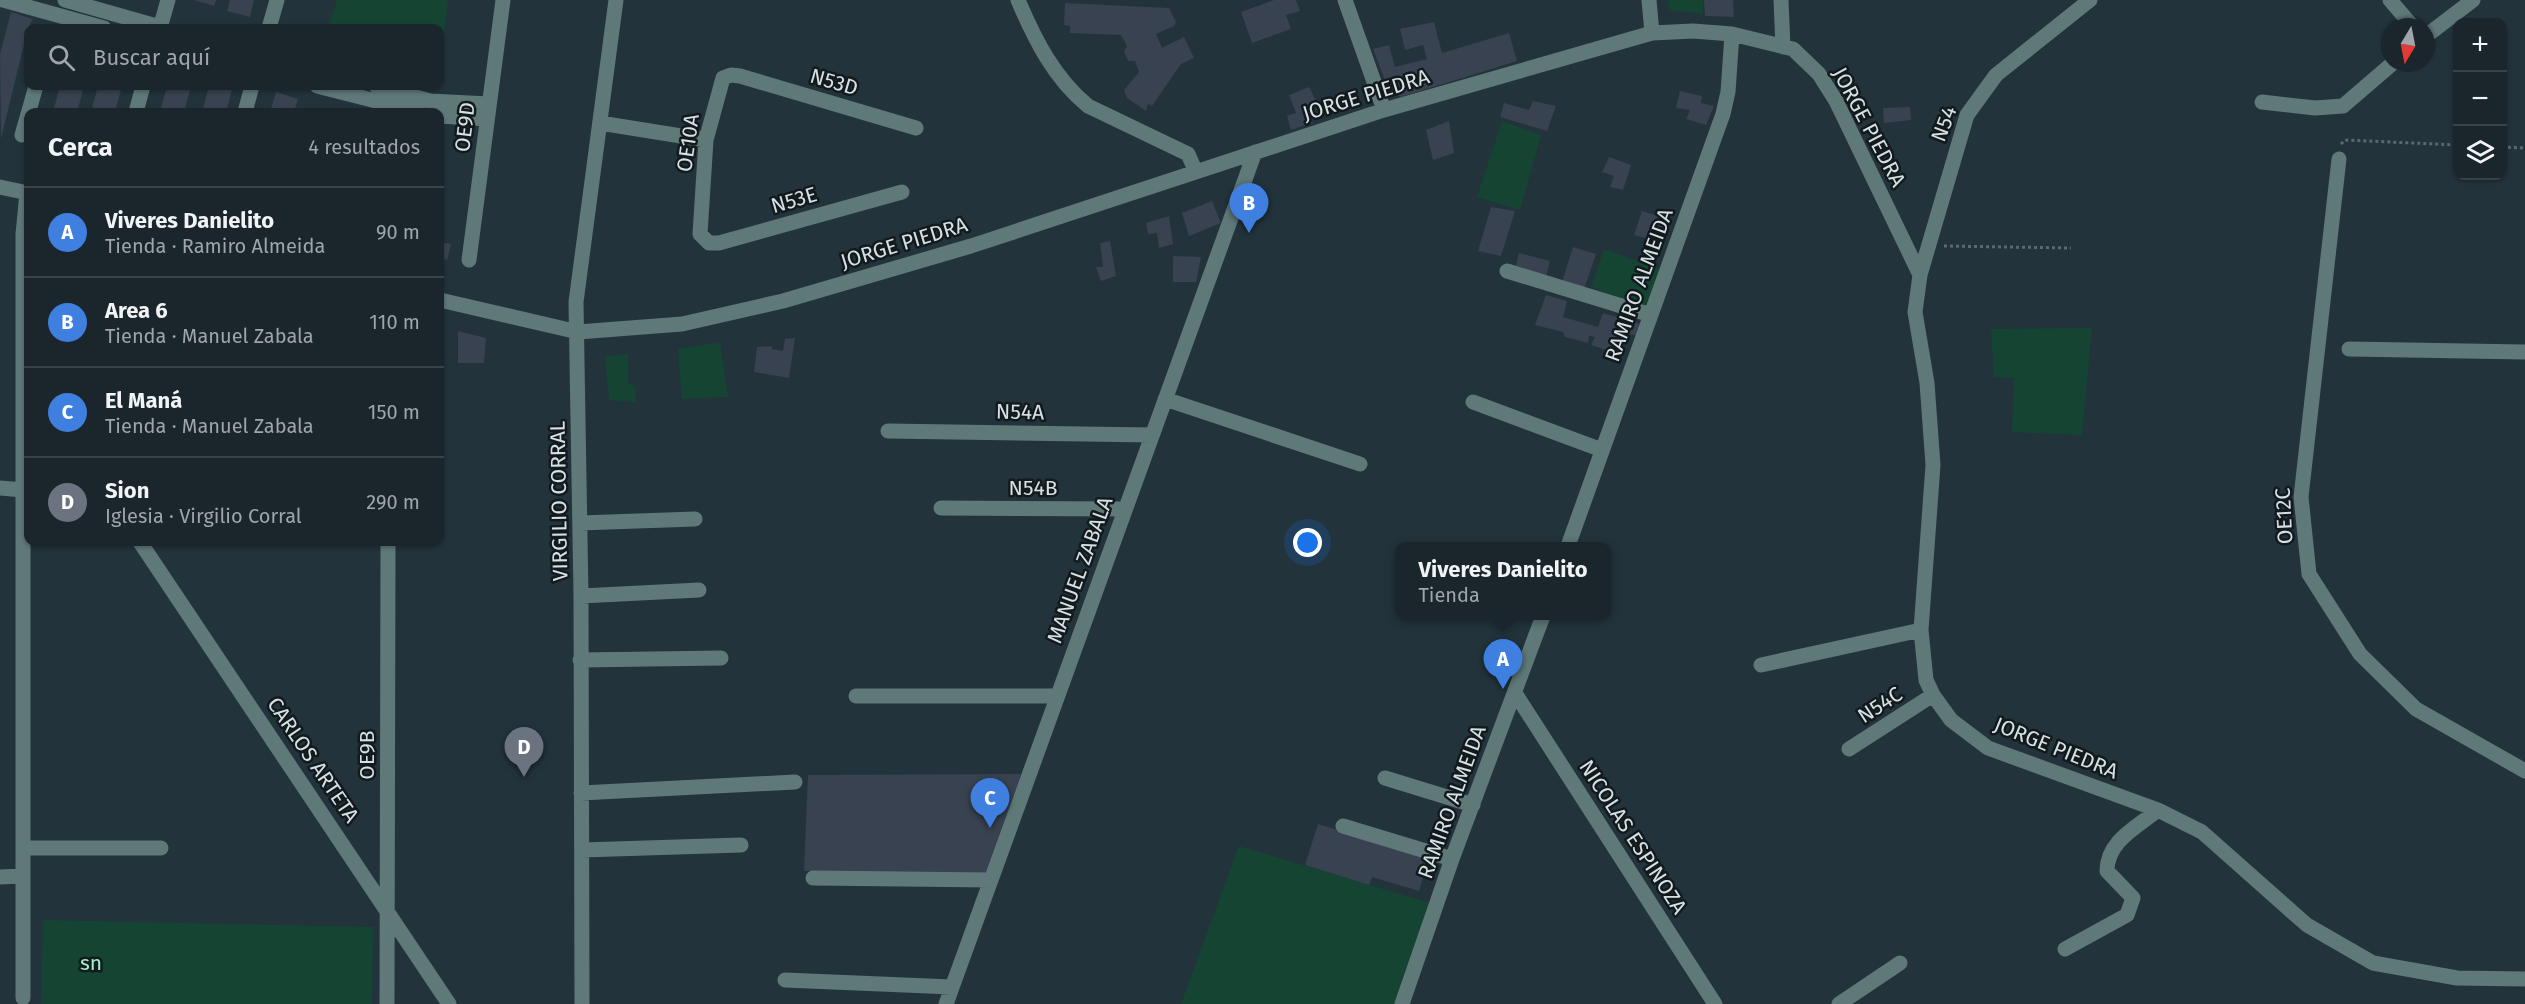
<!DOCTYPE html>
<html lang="es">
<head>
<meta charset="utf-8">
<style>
	body { margin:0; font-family:"Fira Sans",sans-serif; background:#273238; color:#f1f3f6 }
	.controls { position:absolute; right:18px; top:18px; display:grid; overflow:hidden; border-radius:12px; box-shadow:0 2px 4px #0004 }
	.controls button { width:54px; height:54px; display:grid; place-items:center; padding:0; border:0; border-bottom:2px solid #384348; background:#1a262c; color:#f1f3f6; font:30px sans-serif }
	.compass { position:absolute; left:2381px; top:18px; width:54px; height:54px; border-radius:50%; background:#1a262c; box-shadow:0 2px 4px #0004; rotate:190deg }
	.you { position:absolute; left:1308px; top:543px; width:21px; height:21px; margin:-15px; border:4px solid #fff; border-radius:50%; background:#1a73e8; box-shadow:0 0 0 9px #1a73e833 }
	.badge { display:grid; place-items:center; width:39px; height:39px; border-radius:50%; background:#f59c91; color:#fff; font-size:20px; font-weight:700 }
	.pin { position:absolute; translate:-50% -50px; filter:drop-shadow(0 2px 3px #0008) }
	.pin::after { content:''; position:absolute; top:32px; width:21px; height:18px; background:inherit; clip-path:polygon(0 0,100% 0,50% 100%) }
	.popup { position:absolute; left:1395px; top:542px; width:216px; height:78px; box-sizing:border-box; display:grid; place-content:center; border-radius:12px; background:#1a262c; filter:drop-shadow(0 2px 4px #0005); font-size:20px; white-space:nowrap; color:#9fa5a9 }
	.popup b { font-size:22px; color:#f1f3f6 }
	.popup::after { content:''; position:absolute; left:50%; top:100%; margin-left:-12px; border:12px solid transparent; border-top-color:#1a262c }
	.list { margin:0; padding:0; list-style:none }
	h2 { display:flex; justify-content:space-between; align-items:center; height:78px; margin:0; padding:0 24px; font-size:26px }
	h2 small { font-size:20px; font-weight:400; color:#9fa5a9 }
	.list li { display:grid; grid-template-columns:39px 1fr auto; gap:18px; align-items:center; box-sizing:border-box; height:90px; padding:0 24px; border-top:2px solid #384348 }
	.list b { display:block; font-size:22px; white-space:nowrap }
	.list p { margin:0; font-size:20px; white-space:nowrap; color:#9fa5a9 }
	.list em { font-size:20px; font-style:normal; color:#9fa5a9 }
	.icon { flex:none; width:33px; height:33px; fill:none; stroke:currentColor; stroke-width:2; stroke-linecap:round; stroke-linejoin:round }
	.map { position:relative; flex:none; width:2525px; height:1004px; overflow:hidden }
	.search { position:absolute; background:#1a262c; box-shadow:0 2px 4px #0004; left:24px; top:24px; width:420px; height:66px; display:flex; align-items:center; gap:15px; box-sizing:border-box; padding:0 21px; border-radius:12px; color:#9fa5a9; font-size:22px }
	.panel { position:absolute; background:#1a262c; box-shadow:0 2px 4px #0004; left:24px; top:108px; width:420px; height:438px; border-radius:12px }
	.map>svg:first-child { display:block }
</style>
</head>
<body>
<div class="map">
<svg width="2525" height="1004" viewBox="0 0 2525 1004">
	<rect width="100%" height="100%" fill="#22333b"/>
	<path fill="#154532" d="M337 0H448L440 65V28H328Z
		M1668 0H1703V14L1670 10Z
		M1502 121 1541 135 1520 210 1477 197Z
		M1604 249 1660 269 1646 308 1591 287Z
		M2092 328 2082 435 2012 432 2014 378 1994 377 1991 329Z
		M720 342 728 397 682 399 678 349Z
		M628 354V384L635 385 636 402 609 400 605 356Z
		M1239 846 1430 903 1394 1004H1181Z
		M43 920 373 927 372 1004H41Z"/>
	<path fill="#394250" d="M194 0H216L214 6Z
		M230 0H254L250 17 227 11Z
		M1274 0H1296L1300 11 1286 15 1291 29 1252 43 1241 12Z
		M1704 0H1733L1734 17 1705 16Z
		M1065 3 1169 8 1176 22 1174 26 1156 34 1162 48 1184 37 1194 58 1181 64 1152 106 1148 104 1146 111 1127 98 1124 90 1139 72 1135 61H1128L1124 51 1127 46 1121 35 1070 33V26L1064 25Z
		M11 12 33 19 28 28 1 139 0 54Z
		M1434 22 1442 53 1509 33 1517 61 1401 97 1389 91 1373 49 1389 45 1395 67 1427 59 1423 45 1405 50 1400 29Z
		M60 86H84L77 112H53Z
		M98 86H122L115 112H91Z
		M167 86H191L184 112H160Z
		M209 86H233L226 112H202Z
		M1309 87 1318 105 1305 110 1308 122H1315L1291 130 1287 116 1296 113 1289 95Z
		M1680 91 1702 96 1701 103 1714 106 1706 125 1686 119 1690 110 1676 108Z
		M276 92 298 99 294 112H270Z
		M1533 101 1556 106 1547 131 1500 117 1504 103 1529 110Z
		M1910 107 1911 120 1884 123 1883 108Z
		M1449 121 1454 153 1433 160 1426 130Z
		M1609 157 1631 165 1623 190 1610 187 1614 176 1602 172Z
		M1212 201 1221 223 1189 236 1182 213Z
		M1491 207 1515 211 1501 256 1478 251Z
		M1642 211 1667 219 1657 241 1634 235Z
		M1169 216 1173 244 1159 248 1157 233 1148 234 1146 223Z
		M1110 241 1116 276 1101 281 1096 267H1103L1100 243Z
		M440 242 451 244 447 260 440 259Z
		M1573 247 1596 254 1583 292 1561 285Z
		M1519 253 1550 261 1546 277 1515 269Z
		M1173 256 1201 257 1196 282H1173Z
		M1546 295 1567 301 1563 317 1598 327 1603 313 1641 324 1638 336 1625 333 1618 354 1591 345 1595 337 1589 336 1588 343 1565 337 1563 332 1535 325Z
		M458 331 486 338 484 363H458Z
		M795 338 789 378 754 372 757 347 772 346V349L783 351 785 339Z
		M1021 774 985 874 804 871 808 775Z
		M1318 824 1429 858 1419 891 1372 877 1369 885 1305 865Z"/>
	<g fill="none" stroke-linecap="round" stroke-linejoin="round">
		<path stroke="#5a6970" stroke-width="3" stroke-dasharray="3 3" stroke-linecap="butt" d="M2341 144 2345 140 2458 145
			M2502 147 2525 148
			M1944 246 2071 248"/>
		<path stroke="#5f7878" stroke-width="15" d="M3 0 104 28
			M65 0 160 27
			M1018 0C1035 40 1054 78 1088 106L1188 154 1195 170
			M1345 0 1384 110
			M1649 0 1652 33
			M1781 0 1783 47
			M2090 0 1996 75 1967 115 1920 275 1915 312 1927 383 1933 465 1921 630 1926 680 1933 695 1951 720 1988 748 2158 810 2202 832 2307 925 2373 963 2457 978 2525 979
			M2390 0 2413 27
			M160 28 168 0
			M269 28 277 0
			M2426 36 2473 0
			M317 86 419 112
			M376 86 430 101 489 104
			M2262 102 2315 108 2343 106 2393 63
			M136 112 143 86
			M245 112 252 86
			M440 116 487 119
			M600 123 706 140
			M22 135 36 86
			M2339 159 2301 497 2309 574 2360 654 2416 709 2525 771
			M0 187 28 193
			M902 192 719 243H709L700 234 706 140 723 78 731 75 740 76 916 128
			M469 260 503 0
			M1507 271 1651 315
			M440 300 578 332 682 324 783 301 971 246 1384 110 1652 33 1693 31 1732 34 1793 49 1819 74 1836 101 1920 275
			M2349 349 2525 352
			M1165 399 1360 464
			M1473 402 1602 450
			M888 431 1152 435
			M0 488 23 490
			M941 508 1124 509
			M580 523 695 519
			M140 542 449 1004
			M1568 546 1723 114 1728 92 1732 34
			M581 596 699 590
			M580 660 721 658
			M1761 665 1921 630
			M1515 693 1715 1004
			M856 696H1057
			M1849 749 1933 695
			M1385 778 1473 805
			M581 793 795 782
			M1343 826 1452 859
			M23 848H161
			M582 850 741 845
			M0 877 23 876
			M813 878 991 880
			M2065 949 2127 915 2133 898 2107 871C2107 841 2137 827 2158 810
			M785 980 952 987
			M23 998V234L27 193
			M387 1004 388 542
			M582 1004 581 596 576 302 616 0
			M946 1004 1255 152
			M1402 1004 1452 859 1543 616
			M1839 1004 1900 963"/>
	</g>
	<g text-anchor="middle" stroke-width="5" stroke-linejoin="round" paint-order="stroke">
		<g font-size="21" fill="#d6e1e6" stroke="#121a1d">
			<text transform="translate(834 82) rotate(16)" y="7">N53D</text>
			<text transform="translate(1366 95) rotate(-17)" y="7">JORGE PIEDRA</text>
			<text transform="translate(1944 124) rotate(-69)" y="7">N54</text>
			<text transform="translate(465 127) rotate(-83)" y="7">OE9D</text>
			<text transform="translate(1869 127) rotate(62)" y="7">JORGE PIEDRA</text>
			<text transform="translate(688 143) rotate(-82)" y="7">OE10A</text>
			<text transform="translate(794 200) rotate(-16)" y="7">N53E</text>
			<text transform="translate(904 243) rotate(-17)" y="7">JORGE PIEDRA</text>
			<text transform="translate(1639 285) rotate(-70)" y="7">RAMIRO ALMEIDA</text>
			<text transform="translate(1020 412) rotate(1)" y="7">N54A</text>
			<text x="1033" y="495">N54B</text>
			<text transform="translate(559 501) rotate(-91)" y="7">VIRGILIO CORRAL</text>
			<text transform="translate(2284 516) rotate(-93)" y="7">OE12C</text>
			<text transform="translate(1080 570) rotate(-70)" y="7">MANUEL ZABALA</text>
			<text transform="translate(1880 705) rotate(-33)" y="7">N54C</text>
			<text transform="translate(2056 748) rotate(22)" y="7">JORGE PIEDRA</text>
			<text transform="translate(367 755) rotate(-90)" y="7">OE9B</text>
			<text transform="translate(313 760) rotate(56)" y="7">CARLOS ARTETA</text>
			<text transform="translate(1452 802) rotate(-70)" y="7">RAMIRO ALMEIDA</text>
			<text transform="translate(1633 837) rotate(57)" y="7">NICOLAS ESPINOZA</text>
		</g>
		<g font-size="21" fill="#9ff0ca" stroke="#121a1d">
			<text x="91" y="970">sn</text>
		</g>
	</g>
</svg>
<div class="controls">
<button>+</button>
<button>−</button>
<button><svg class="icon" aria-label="layers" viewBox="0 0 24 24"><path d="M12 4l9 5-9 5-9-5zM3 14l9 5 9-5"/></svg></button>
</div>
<svg class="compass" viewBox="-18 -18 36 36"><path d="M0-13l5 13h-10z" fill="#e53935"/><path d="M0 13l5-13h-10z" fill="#9fa5a9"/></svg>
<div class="you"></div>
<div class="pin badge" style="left:1503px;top:689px;background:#3f7fe0">A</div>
<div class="popup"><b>Viveres Danielito</b>Tienda</div>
<div class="pin badge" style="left:1249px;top:233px;background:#3f7fe0">B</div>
<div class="pin badge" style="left:990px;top:828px;background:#3f7fe0">C</div>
<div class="pin badge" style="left:524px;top:777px;background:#6b7280">D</div>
<div class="search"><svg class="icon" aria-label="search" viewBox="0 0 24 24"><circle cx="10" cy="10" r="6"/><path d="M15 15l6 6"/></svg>Buscar aquí</div>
<section class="panel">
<h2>Cerca<small>4 resultados</small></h2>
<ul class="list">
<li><span class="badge" style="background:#3f7fe0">A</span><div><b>Viveres Danielito</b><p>Tienda · Ramiro Almeida</p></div><em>90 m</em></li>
<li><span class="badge" style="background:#3f7fe0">B</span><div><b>Area 6</b><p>Tienda · Manuel Zabala</p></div><em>110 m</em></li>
<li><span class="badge" style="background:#3f7fe0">C</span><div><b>El Maná</b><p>Tienda · Manuel Zabala</p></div><em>150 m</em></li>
<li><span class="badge" style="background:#6b7280">D</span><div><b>Sion</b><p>Iglesia · Virgilio Corral</p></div><em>290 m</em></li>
</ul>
</section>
</div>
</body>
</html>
